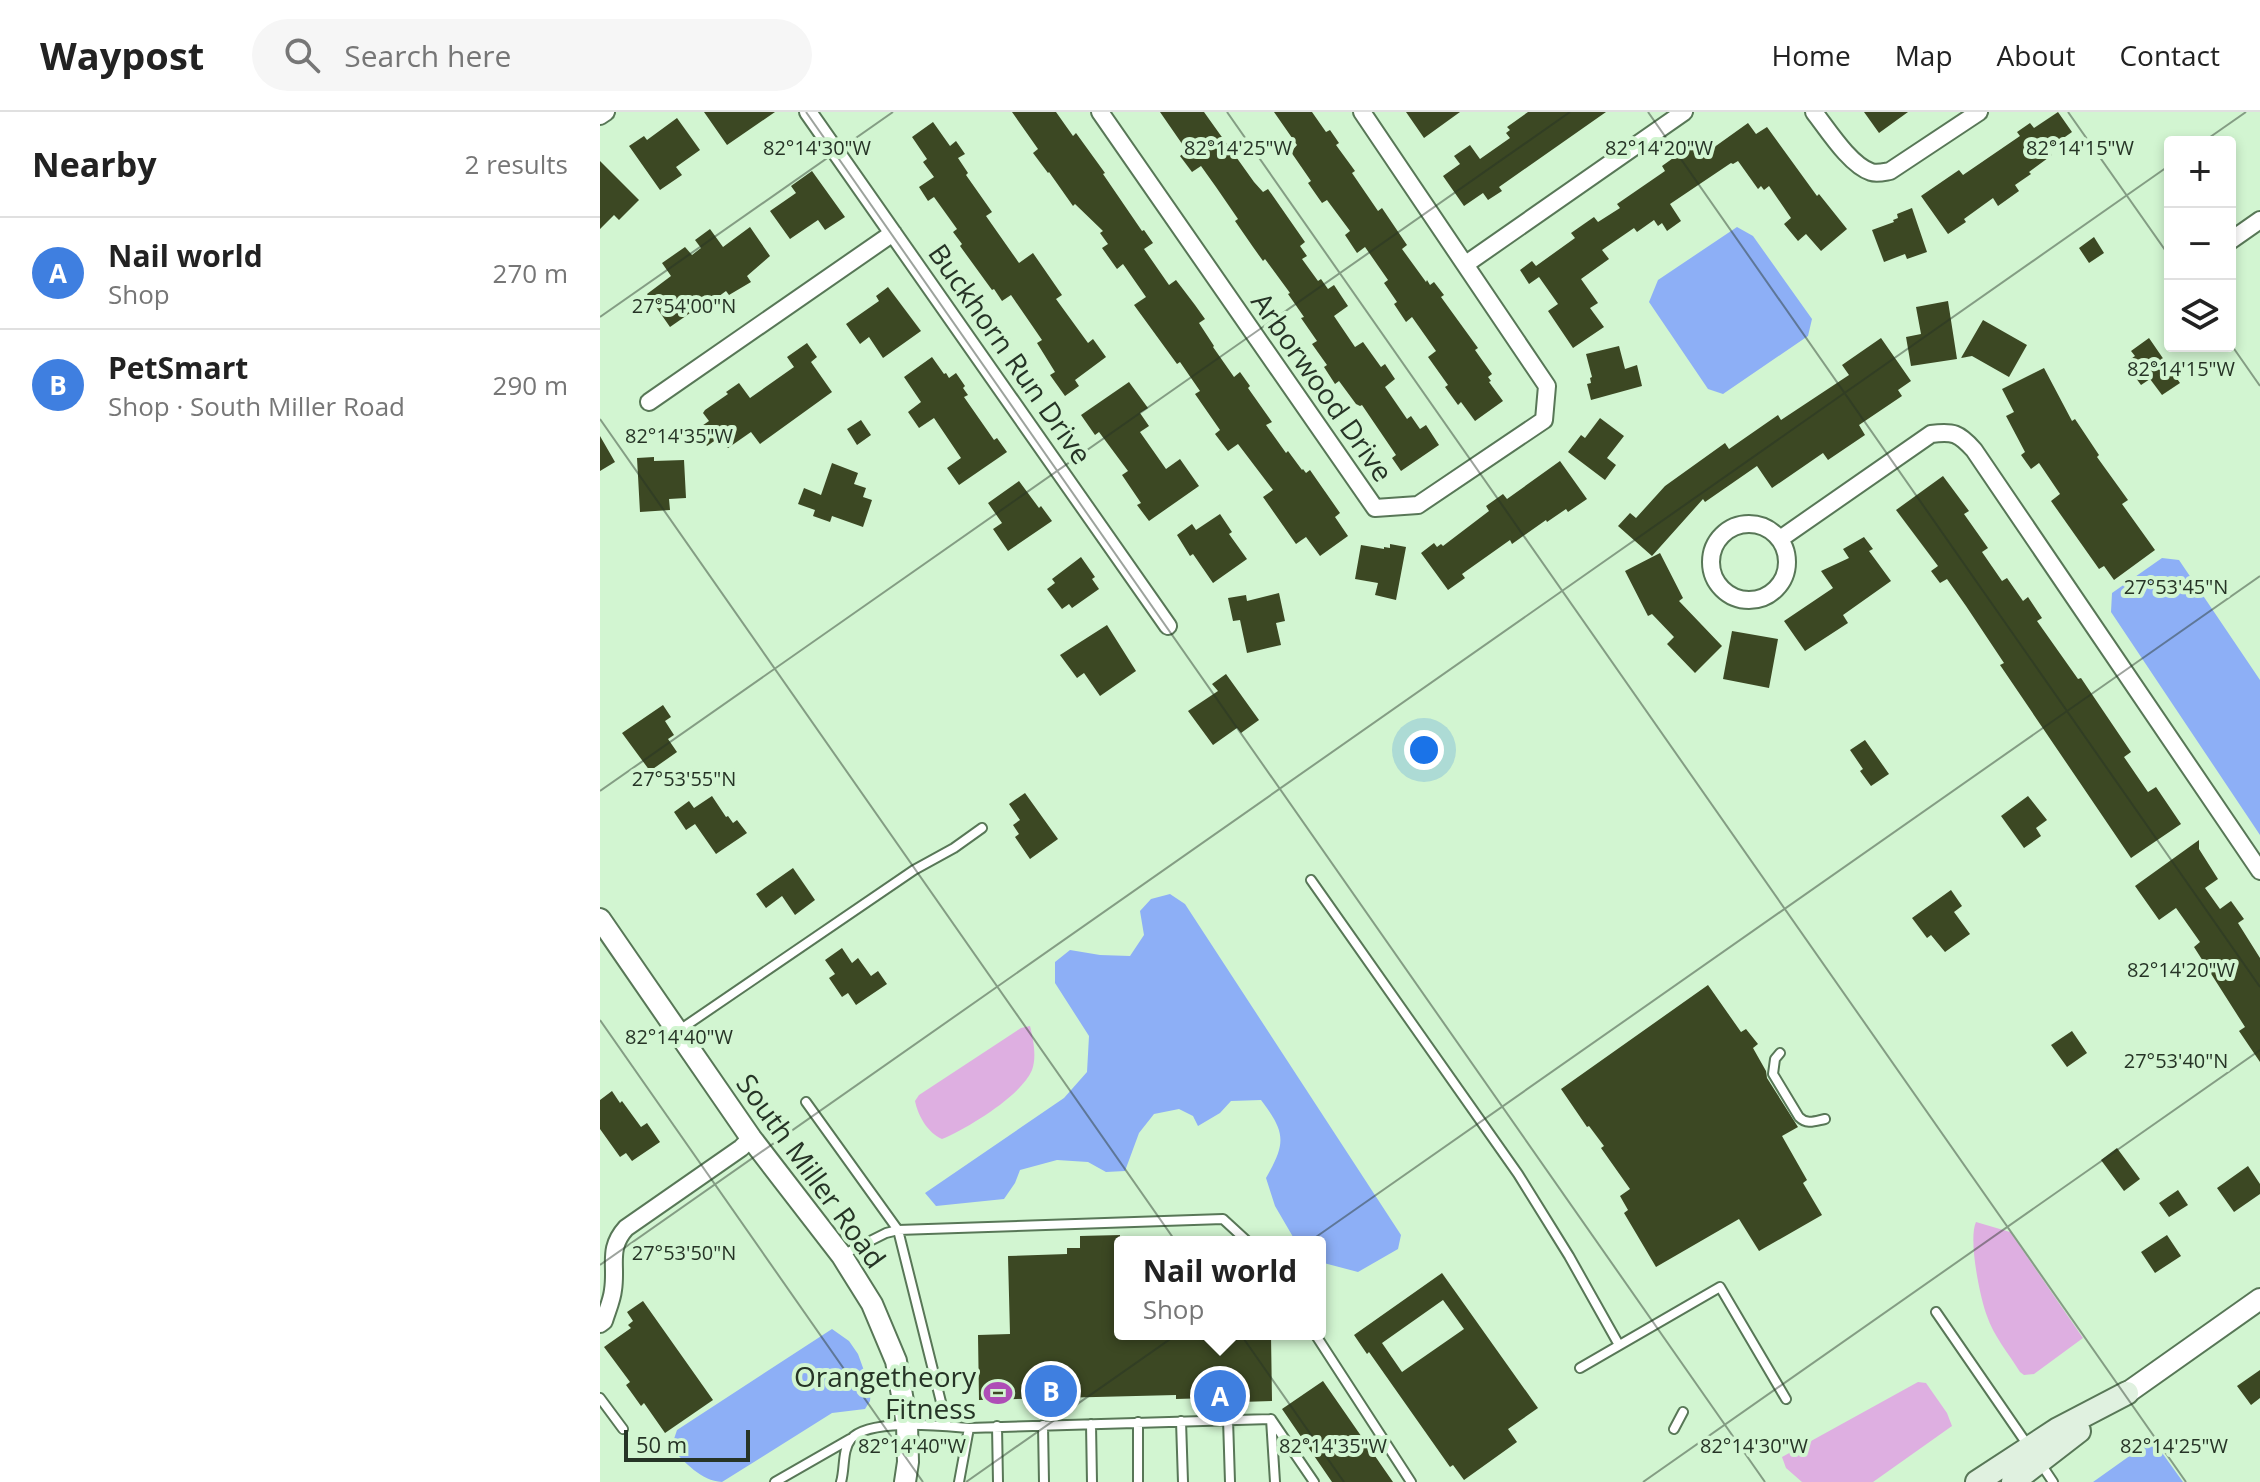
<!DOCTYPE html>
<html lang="en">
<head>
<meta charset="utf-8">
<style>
	body { margin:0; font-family:"Open Sans",sans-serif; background:#f6f6f6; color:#222 }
	.controls { position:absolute; right:24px; top:24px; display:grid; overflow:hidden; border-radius:8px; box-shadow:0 4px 12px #0003 }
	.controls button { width:72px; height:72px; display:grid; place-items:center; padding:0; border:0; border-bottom:2px solid #e0e0e0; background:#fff; color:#222; font:40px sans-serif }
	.scale { position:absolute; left:24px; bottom:20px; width:126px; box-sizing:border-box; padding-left:8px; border:4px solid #263426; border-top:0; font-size:22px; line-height:28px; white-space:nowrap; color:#263426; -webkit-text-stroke:6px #d2f5d1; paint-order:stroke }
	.you { position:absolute; left:824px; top:638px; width:28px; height:28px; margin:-20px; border:6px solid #fff; border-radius:50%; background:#1a73e8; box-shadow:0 0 0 12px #1a73e833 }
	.badge { display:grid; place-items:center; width:52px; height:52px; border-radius:50%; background:#0f766e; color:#fff; font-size:26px; font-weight:700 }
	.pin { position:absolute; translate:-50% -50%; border:4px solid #fff; box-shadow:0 2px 8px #0006 }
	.popup { position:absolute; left:514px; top:1124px; width:212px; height:104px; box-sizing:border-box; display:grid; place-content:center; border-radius:8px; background:#fff; filter:drop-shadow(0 2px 6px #0005); font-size:26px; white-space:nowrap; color:#767676 }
	.popup b { font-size:30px; color:#222 }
	.popup::after { content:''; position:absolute; left:50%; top:100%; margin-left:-16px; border:16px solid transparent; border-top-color:#fff }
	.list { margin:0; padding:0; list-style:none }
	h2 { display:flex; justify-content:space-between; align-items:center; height:104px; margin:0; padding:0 32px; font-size:34px }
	h2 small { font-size:26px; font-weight:400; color:#767676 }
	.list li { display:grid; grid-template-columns:52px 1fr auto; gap:24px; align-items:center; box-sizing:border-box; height:112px; padding:0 32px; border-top:2px solid #e0e0e0 }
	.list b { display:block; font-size:30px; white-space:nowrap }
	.list p { margin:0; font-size:26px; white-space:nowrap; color:#767676 }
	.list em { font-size:26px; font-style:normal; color:#767676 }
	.icon { flex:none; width:44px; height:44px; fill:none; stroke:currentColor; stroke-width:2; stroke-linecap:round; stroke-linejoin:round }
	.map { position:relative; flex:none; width:1660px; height:1370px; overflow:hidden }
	header { display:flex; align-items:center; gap:48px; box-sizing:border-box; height:112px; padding:0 40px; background:#fff; border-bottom:2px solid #e0e0e0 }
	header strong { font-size:38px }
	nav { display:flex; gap:44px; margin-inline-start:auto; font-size:28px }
	.search { width:560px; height:72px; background:#f6f6f6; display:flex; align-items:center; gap:20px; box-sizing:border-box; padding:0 28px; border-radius:44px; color:#767676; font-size:30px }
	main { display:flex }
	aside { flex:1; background:#fff }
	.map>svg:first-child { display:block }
</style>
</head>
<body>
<header>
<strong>Waypost</strong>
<div class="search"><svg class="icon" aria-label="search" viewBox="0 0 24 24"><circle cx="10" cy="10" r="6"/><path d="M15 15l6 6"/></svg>Search here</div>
<nav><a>Home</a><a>Map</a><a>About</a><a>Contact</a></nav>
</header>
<main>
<aside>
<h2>Nearby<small>2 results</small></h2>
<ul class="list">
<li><span class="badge" style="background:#3f7fe0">A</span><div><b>Nail world</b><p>Shop</p></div><em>270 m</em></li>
<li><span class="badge" style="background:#3f7fe0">B</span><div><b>PetSmart</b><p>Shop · South Miller Road</p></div><em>290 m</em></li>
</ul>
</aside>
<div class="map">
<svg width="1660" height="1370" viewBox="0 0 1660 1370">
	<rect width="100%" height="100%" fill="#d2f5d1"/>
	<path fill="#deafe1" d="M430 914C433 926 437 945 432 958 421 984 368 1016 342 1027 328 1021 318 1004 315 989L319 983 421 916Z
		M1376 1110 1410 1120 1483 1226 1434 1262 1424 1263 1420 1260C1409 1242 1393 1223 1387 1204 1380 1186 1368 1127 1376 1110Z
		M1318 1270 1326 1271 1347 1301 1352 1314 1273 1370H1202L1186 1356 1182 1345Z"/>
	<path fill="#8daff6" d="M1137 115 1153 124 1212 207 1208 224 1123 282 1108 277 1049 190 1058 168Z
		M1562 446 1579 448 1660 568V723L1511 500 1512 481Z
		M570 782 585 792 801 1123 798 1137 758 1160 720 1150V1130H696L675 1094 666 1066C686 1031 686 1021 661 988L631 989 620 1001 598 1014 593 1004 579 997 554 1002 539 1021 525 1059 506 1060 488 1050 457 1048 420 1058 415 1071 404 1087 336 1094 325 1081 464 986 487 960 489 924 455 871V850L470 838 500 843 530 844 544 823 540 799 551 787Z
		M232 1217 249 1229 258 1242 271 1278 270 1289 265 1297 232 1301 122 1370C101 1369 85 1350 71 1336L77 1318Z
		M1555 1331 1583 1370H1493L1545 1333Z"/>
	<path fill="#3c4823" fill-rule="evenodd" d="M104 0H175L127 33Z
		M412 0H456L473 24 476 21 505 61 503 62 542 119 544 118 553 131 544 137 569 173 576 168 595 193 605 207 599 211 614 234 613 235 634 265 640 260 650 274 648 276 672 310 666 313 686 341 688 339 702 358 703 357 706 361 710 358 740 401 735 405 748 424 720 444 706 425 696 432 663 385 673 378 638 332 628 339 615 322 620 318 595 282 600 279 580 250 577 252 534 193 546 185 523 152 517 157 502 136 508 132 500 121 503 119 475 92 473 94 449 60 448 61 433 41 438 37Z
		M560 0H604L654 70 663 80 668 77 705 130 700 134 707 144 702 147 718 169 721 167 728 177 734 173 748 194 734 204 755 235 763 230 781 255 785 252 795 267 785 275 807 307 811 304 820 317 826 313 839 333 801 359 792 346 796 343 762 293 760 294 756 292 739 269 735 272 724 255 727 253 712 232 717 229 701 206 704 205 688 182 690 181 665 147 663 149 653 135 635 109 638 107 616 75 601 54 592 60 580 44 587 39Z
		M674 0H712L726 20 730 18 739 31 736 33 755 59 752 61 778 99 782 96 807 133 802 137 826 170 827 168 830 173 834 170 844 183 841 185 878 236 875 238 892 262 888 265 891 269 889 270 903 289 875 309 861 290 858 293 845 275 848 273 828 245 836 239 812 205 806 210 794 192 797 190 784 171 788 168 765 135 757 141 745 123 750 119 727 88 722 91 708 71 711 69 691 40 697 33Z
		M806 0H860L824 26Z
		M928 0H1006L899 75 902 79 888 88 883 81 864 94 843 64 860 52 854 44 870 33 880 47 910 26 906 21 910 18 907 15Z
		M1264 0H1308L1279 21Z
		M1458 0 1472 20 1448 37 1452 43 1429 60 1431 62 1415 73 1419 79 1398 94 1393 86 1364 107 1366 110 1348 122 1321 84 1359 58 1363 63 1420 24 1417 20 1430 11 1434 16Z
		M77 6 100 38 76 55 82 63 60 78 29 34 44 24 47 28Z
		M333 10 350 34 356 29 365 42 358 46 368 61 366 63 392 100 386 104 419 151 433 141 462 183 456 187 488 231 493 227 506 245 475 268 479 274 465 284 450 263 455 260 437 231 442 228 411 183 402 189 394 177 392 178 360 134 362 132 353 120 357 117 334 85 328 89 319 75 334 65 323 50 327 47 312 25Z
		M1148 11 1156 22 1167 15 1217 84 1219 82 1247 117 1221 139 1206 122 1198 129 1184 112 1191 106 1169 74 1164 78 1161 74 1158 77 1138 49 1133 52 1131 51 1070 92 1081 109 1067 119 1062 111 1058 114 1054 108 1037 120 1034 116 1002 138 1009 147 981 167 998 191 990 196 1004 215 973 236 948 199 958 192 939 165 929 172 920 158 932 149 936 154 975 126 971 121 994 105 998 110 1020 96 1017 92 1065 59 1062 54 1076 44 1077 46 1099 30 1106 41Z
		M0 49 39 88 19 108 14 103 0 117Z
		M212 59 245 105 225 118 218 108 190 127 170 99 196 81 191 74Z
		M1312 96 1327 140 1307 147 1305 142 1284 150 1272 118 1294 110 1293 108 1298 106 1297 102Z
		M150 115 170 144 147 164 151 170 129 183 126 179 95 202 93 199 70 215 47 182 71 164 62 151 85 135 92 143 101 136 95 128 110 117 123 135Z
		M1494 125 1504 141 1489 151 1479 136Z
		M288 175 321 219 283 246 269 225 260 232 246 212 279 189 276 184Z
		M1348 189 1357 247 1311 254 1306 225 1321 222 1316 195Z
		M1383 208 1427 233 1409 265 1372 244 1361 246Z
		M1281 226 1311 269 1298 278 1302 284 1259 313 1265 323 1228 348 1223 341 1172 376 1157 354 1105 390 1103 387 1052 444 1018 414 1030 401 1036 406 1065 374 1125 331 1129 337 1178 303 1181 308 1249 263 1242 253Z
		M1549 226 1580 271 1562 283 1550 267 1541 273 1525 251 1535 244 1531 239Z
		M207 231 217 245 211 250 232 280 160 332 151 320 128 336 120 325 107 334 96 318 109 309 103 301 105 298 128 282 126 280 139 271 150 286 194 255 187 245Z
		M1019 234 1025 257 1037 253 1042 274 991 288 987 272 991 271 990 266 992 265 986 242Z
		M332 245 344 262 346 261 349 266 356 261 365 274 363 276 368 283 364 285 394 328 397 326 407 340 359 373 347 356 361 346 334 306 319 316 308 300 321 290 304 265Z
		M1444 256 1472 309 1475 307 1499 343 1497 345 1528 388 1522 392 1555 438 1514 468 1504 454 1499 457 1451 389 1460 382 1439 351 1431 357 1421 343 1425 340 1406 304 1414 300 1402 277Z
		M529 270 548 296 540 301 549 314 540 320 566 357 580 347 599 374 549 409 537 393 541 391 522 363 528 359 499 320 495 323 481 303Z
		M1000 306 1024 324 1007 346 1016 353 1005 368 968 340 981 323 985 326Z
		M261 308 271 323 257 333 247 317Z
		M0 324 15 350 0 359Z
		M54 345V349L84 348 86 386 69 387 70 398 40 400 37 346Z
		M960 349 987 387 968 400 966 397 947 410 946 408 912 432 910 428 862 462 865 466 848 478 821 441 834 431 837 435 841 432 843 434 889 399 886 394 903 382 907 387Z
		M232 351 258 361 254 372 266 376 263 385 272 388 263 415 232 404 230 410 213 404 215 398 198 392 204 376 221 383Z
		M1343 364 1369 399 1364 402 1388 436 1382 440 1402 469 1407 466 1423 489 1428 485 1442 506 1437 509 1478 567 1481 566 1531 640 1524 645 1548 680 1556 675 1581 712 1531 746 1400 553 1404 551 1366 494 1347 467 1340 471 1331 459 1338 454 1296 398Z
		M419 369 439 396 441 394 452 409 408 439 393 417 402 411 388 391Z
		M620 402 632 420 629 422 647 447 613 471 593 442 590 444 577 423 592 412 596 418Z
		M1264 425 1273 437 1269 439 1291 469 1243 503 1248 511 1205 539 1184 509 1233 476 1221 459 1249 446 1243 437Z
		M790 432 806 435 796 488 775 483 778 471 755 467 761 433 784 437V435L790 436Z
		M1060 441 1083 486 1079 489 1122 534 1095 561 1067 532 1074 525 1052 502 1048 504 1025 459Z
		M481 445 495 465 492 467 499 477 472 496 469 492 462 497 447 477 455 471 452 467Z
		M679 481 685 509 676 511 681 533 647 541 640 508 633 509 628 486 646 483 647 489Z
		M507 513 536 559 500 584 484 561 477 566 460 543Z
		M1132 519 1178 527 1169 576 1123 567Z
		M626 562 659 608 641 621 637 616 613 633 588 599 618 579 612 572Z
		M63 593 71 605 65 609 74 623 68 627 77 640 50 659 22 621Z
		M1265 628 1289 662 1271 674 1260 659 1263 657 1250 638Z
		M425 681 458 727 430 747 415 725 419 722 413 713 420 708 409 692Z
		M112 684 126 705 128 704 133 711 137 708 147 721 116 742 95 712 86 718 74 700 89 689 94 696Z
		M1428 684 1447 708 1436 716 1441 724 1424 736 1401 704Z
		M1599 728V737L1618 767 1605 776 1620 797 1631 789 1644 807 1638 811 1660 846V950L1639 919 1645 915 1594 835 1600 830 1576 796 1559 808 1535 774Z
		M193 756 215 788 195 803 182 784 166 796 156 782Z
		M1351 778 1362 794 1354 800 1370 822 1345 840 1331 823 1327 826 1312 806Z
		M242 836 252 851 258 846 271 864 278 859 287 872 256 893 248 881 242 885 229 866 235 862 225 848Z
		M1108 873 1141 920 1146 917 1158 932 1153 936 1166 959 1167 966 1198 1015 1182 1024 1207 1068 1203 1071 1222 1103 1159 1139 1139 1107 1056 1155 1024 1101 1028 1098 1020 1084 1030 1077 1001 1036 1004 1034 989 1014 987 1015 961 977Z
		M1472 919 1487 941 1467 955 1451 933Z
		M12 979 20 991 22 989 41 1015 47 1011 60 1030 32 1049 26 1041 20 1045 0 1017V988Z
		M1517 1036 1540 1067 1524 1079 1501 1048Z
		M1648 1054 1660 1072V1082L1634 1100 1617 1076Z
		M1578 1078 1588 1093 1569 1105 1559 1091Z
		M520 1123V1222H609V1225L671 1223 672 1289 610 1291V1286L576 1287V1283L379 1288 378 1223 410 1222 408 1144 467 1142V1136H480V1124Z
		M1567 1123 1581 1144 1555 1161 1541 1140Z
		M842 1161 938 1296 908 1317 917 1330 864 1368 853 1353 850 1355 769 1240 767 1242 754 1223ZM843 1188 864 1217 802 1260 782 1231Z
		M43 1189 113 1288 65 1321 44 1291 41 1294 26 1273 30 1270 4 1235 31 1216 28 1213 33 1209 27 1200Z
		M1660 1258V1286L1651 1293 1637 1274Z
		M723 1269 793 1370H732L682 1297Z"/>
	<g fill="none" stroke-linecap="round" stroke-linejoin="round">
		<defs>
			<path id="service" d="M711 768 918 1062 969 1144 1019 1233
				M78 919 314 758 354 736 382 716
				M1180 941 1175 947 1173 962 1199 1005C1207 1013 1215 1009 1225 1007
				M206 990 298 1118 623 1107 648 1130
				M242 1143 286 1121 298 1118 347 1314
				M1336 1200 1429 1335
				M715 1222 811 1370
				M980 1256 1120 1175 1186 1287
				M0 1286 23 1317
				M628 1307 630 1370
				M671 1307 675 1370
				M581 1309 583 1370
				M538 1310V1370
				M491 1312 492 1370
				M443 1313 444 1370
				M397 1314 398 1370
				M369 1316 671 1307 714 1370
				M1074 1317 1083 1300
				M1441 1352 1453 1370
				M175 1370 250 1327
				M241 1370C245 1357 242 1338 251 1327 269 1306 343 1314 369 1316L359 1370"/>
			<path id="minor" d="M208 0 568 514
				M500 0 775 396 818 393 944 308 947 274 762 0
				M1214 0C1228 18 1250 53 1271 60 1277 62 1284 60 1290 59L1379 0
				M0 4 6 0
				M1630 129 1660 108
				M866 152 1084 0
				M49 290 293 121
				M1111 450a38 38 0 1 1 76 0a38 38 0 1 1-76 0Z
				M1180 427 1331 322C1353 319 1359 321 1374 338L1660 759
				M0 1212 4 1209C7 1199 12 1188 13 1178 17 1153 7 1137 26 1116L141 1036 151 1026"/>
			<path id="tertiary" d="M0 807 151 1026 242 1144 272 1192 296 1249 307 1312 308 1350 305 1370
				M1527 1281 1660 1187"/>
			<path id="secondary" d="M1377 1370 1458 1317 1527 1281
				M1413 1370 1479 1319"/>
		</defs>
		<use href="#service" stroke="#587757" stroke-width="12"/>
		<use href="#minor" stroke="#587757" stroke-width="20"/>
		<use href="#tertiary" stroke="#587757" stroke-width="24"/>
		<use href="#secondary" stroke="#587757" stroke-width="26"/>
		<use href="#service" stroke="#fff" stroke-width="8"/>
		<use href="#minor" stroke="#fff" stroke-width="16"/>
		<use href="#tertiary" stroke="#fff" stroke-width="20"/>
		<use href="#secondary" stroke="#e0f1e0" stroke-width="22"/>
	</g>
	<path fill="none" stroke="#263426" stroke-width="2" stroke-opacity="0.45" d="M206 0 1165 1370M627 0 1586 1370M1048 0 1660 875M1468 0 1570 145M1603 30 1646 0M0 205 293 0M1630 231 1660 274M0 307 744 1370M0 679 970 0M0 908 323 1370M0 1153 1570 53M366 1370 1660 464M1043 1370 1660 938"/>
	<defs>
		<symbol id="stadium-bare" viewBox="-9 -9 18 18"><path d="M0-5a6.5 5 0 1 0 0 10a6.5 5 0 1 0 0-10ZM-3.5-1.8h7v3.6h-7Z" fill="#ae4eb6" stroke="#d2f5d1" stroke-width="2.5" paint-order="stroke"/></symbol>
	</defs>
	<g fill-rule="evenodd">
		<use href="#stadium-bare" x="378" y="1261" width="40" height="40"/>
	</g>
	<g text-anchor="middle" stroke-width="8" stroke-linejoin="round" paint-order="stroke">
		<g font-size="28" fill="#263426" stroke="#d2f5d1">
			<text transform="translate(410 242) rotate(55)" y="10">Buckhorn Run Drive</text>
			<text transform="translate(722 275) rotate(55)" y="10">Arborwood Drive</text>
			<text transform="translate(211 1059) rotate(54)" y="10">South Miller Road</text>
		</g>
		<g font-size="28" fill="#263426" stroke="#d2f5d1" text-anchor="end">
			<text x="376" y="1275">Orangetheory<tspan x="376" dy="32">Fitness</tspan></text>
		</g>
	</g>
	<g font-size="20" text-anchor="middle" fill="#263426" stroke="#d2f5d1" stroke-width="8" stroke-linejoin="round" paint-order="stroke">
		<text x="1480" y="43">82°14'15"W</text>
		<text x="217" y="43">82°14'30"W</text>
		<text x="638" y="43">82°14'25"W</text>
		<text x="1059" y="43">82°14'20"W</text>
		<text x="84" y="201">27°54'00"N</text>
		<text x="1581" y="264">82°14'15"W</text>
		<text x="79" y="331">82°14'35"W</text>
		<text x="1576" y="482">27°53'45"N</text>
		<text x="84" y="674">27°53'55"N</text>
		<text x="1581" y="865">82°14'20"W</text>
		<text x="79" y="932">82°14'40"W</text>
		<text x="1576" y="956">27°53'40"N</text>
		<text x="84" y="1148">27°53'50"N</text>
		<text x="312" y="1341">82°14'40"W</text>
		<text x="733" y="1341">82°14'35"W</text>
		<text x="1154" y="1341">82°14'30"W</text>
		<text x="1574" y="1341">82°14'25"W</text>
	</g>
</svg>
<div class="controls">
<button>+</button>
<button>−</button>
<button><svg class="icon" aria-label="layers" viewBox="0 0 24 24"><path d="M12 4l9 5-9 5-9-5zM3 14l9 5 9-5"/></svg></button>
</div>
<div class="scale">50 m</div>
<div class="you"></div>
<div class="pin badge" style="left:620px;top:1284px;background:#3f7fe0">A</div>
<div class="popup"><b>Nail world</b>Shop</div>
<div class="pin badge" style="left:451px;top:1279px;background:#3f7fe0">B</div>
</div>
</main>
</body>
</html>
